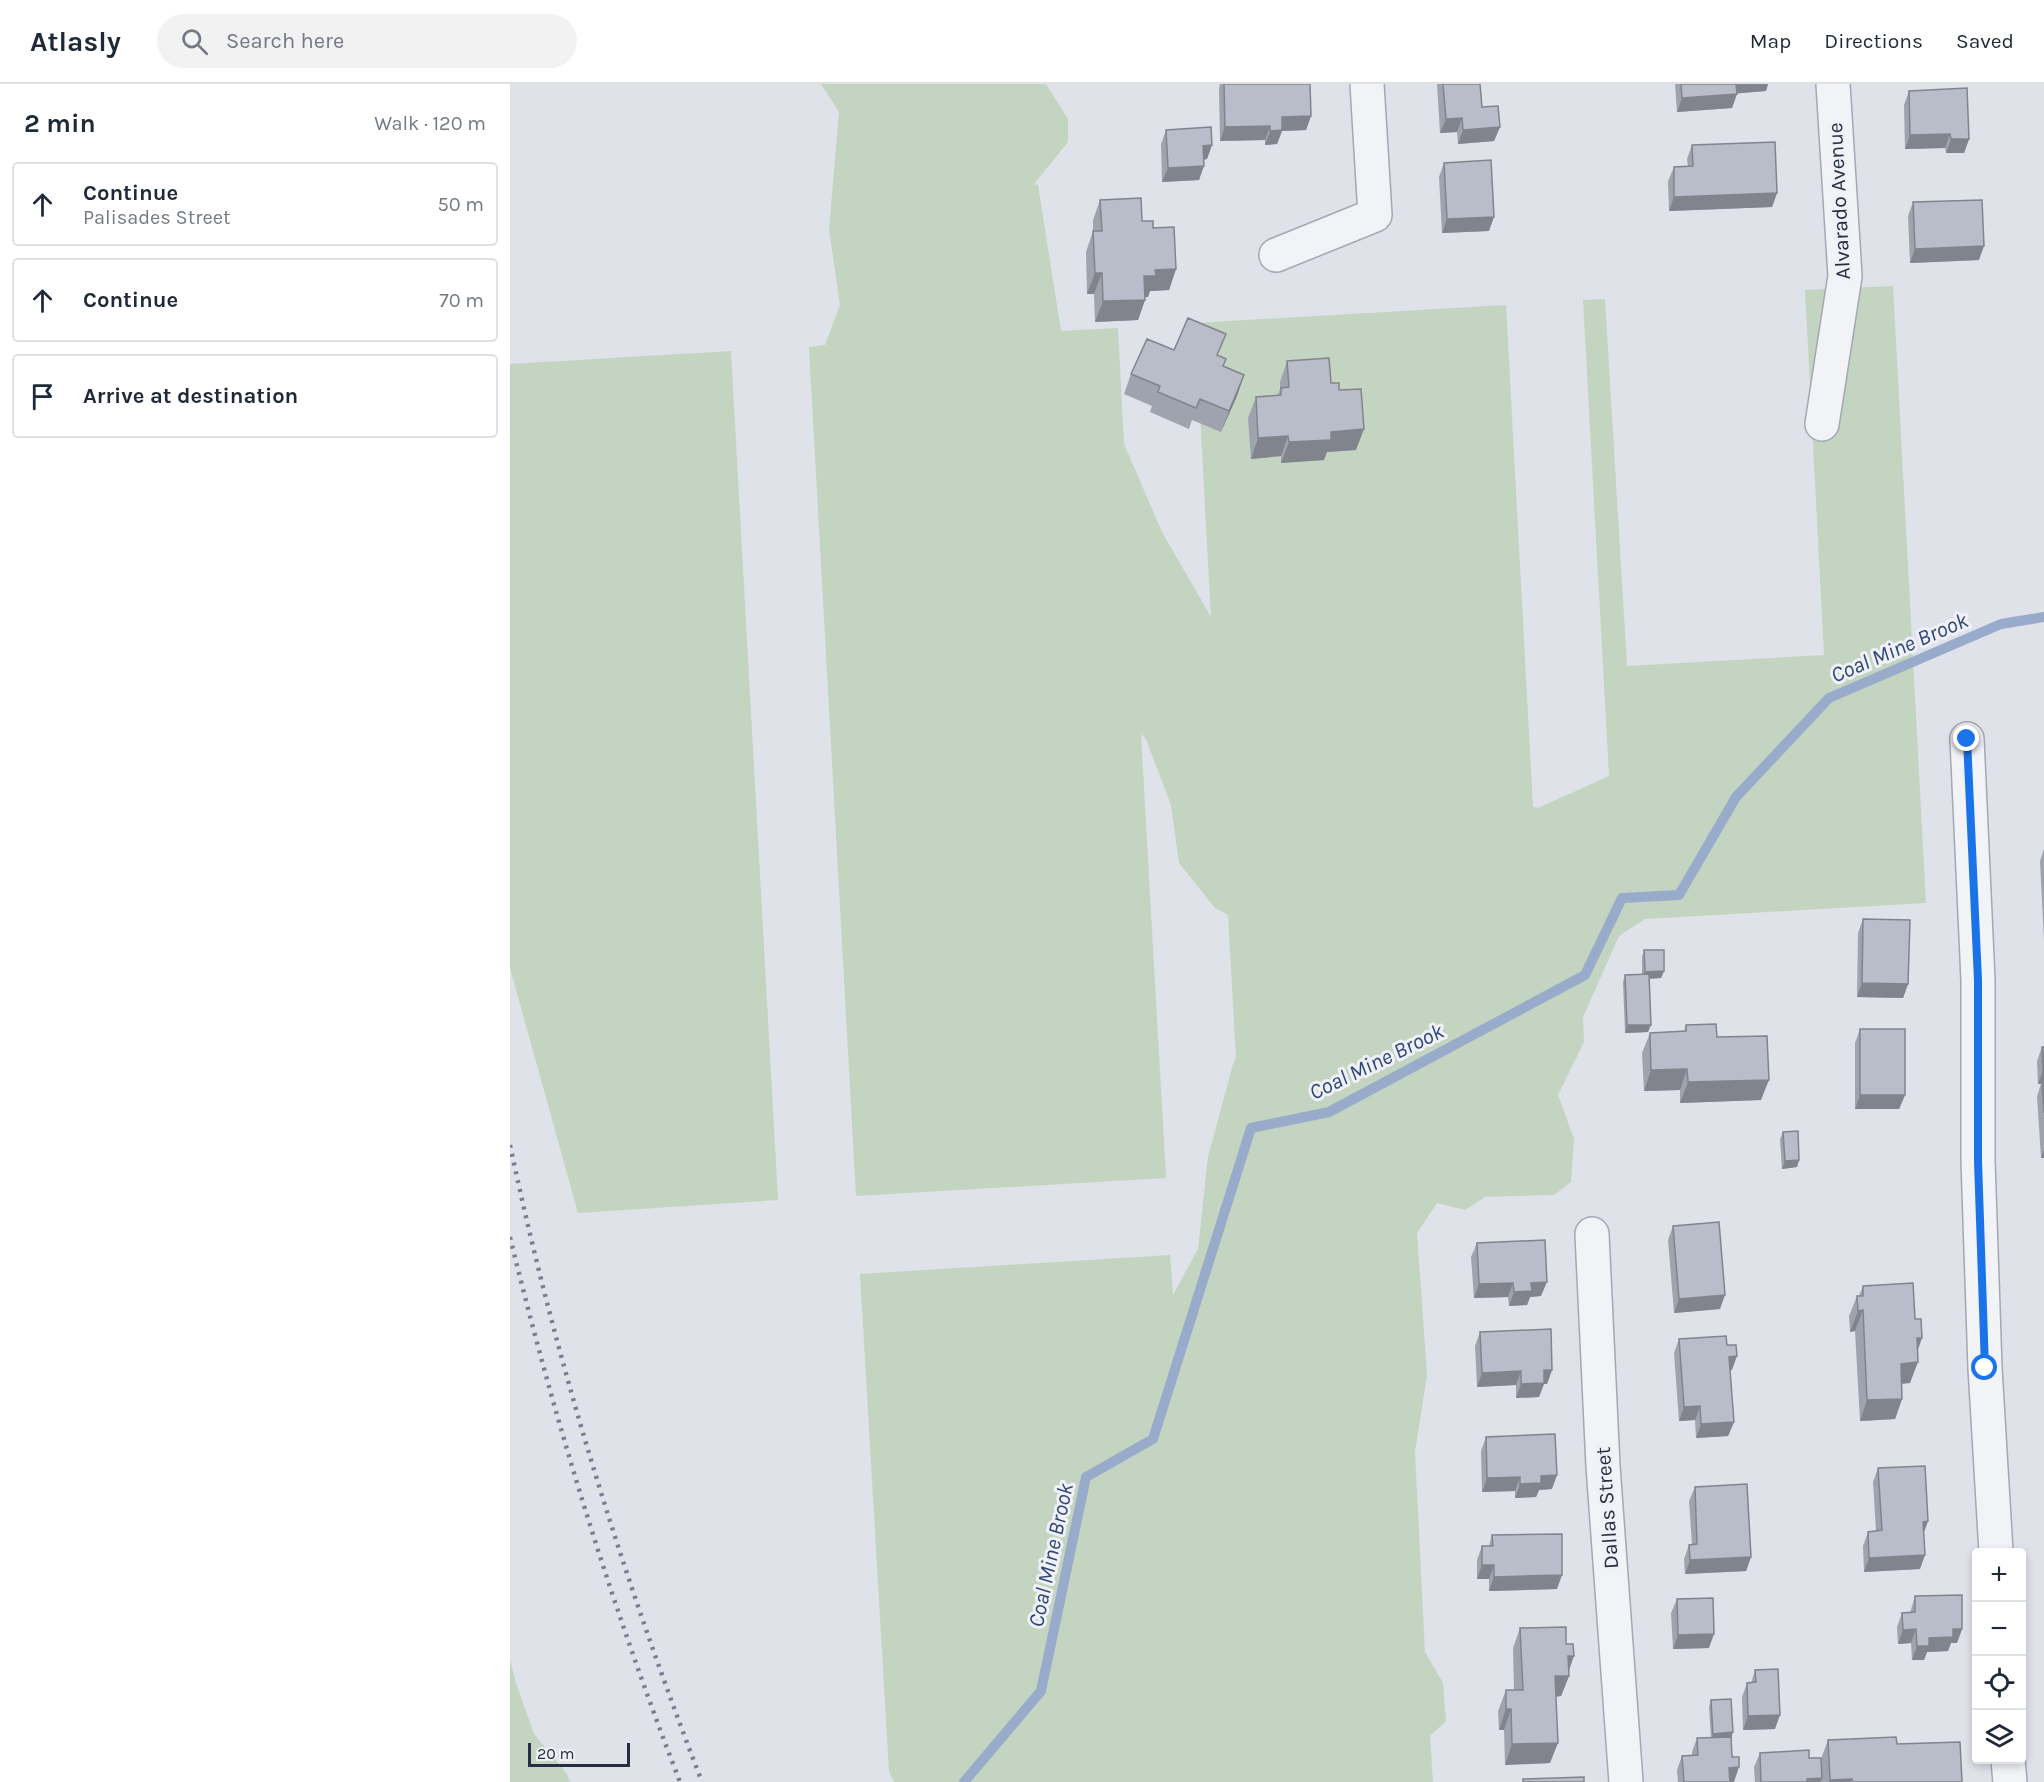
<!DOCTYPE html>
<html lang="en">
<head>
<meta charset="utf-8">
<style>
	body { margin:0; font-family:Karla,sans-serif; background:#f2f2f3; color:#1f2937 }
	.controls { position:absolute; right:18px; bottom:18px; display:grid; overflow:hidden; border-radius:6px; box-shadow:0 3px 9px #0003 }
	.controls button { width:54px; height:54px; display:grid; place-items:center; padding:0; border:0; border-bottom:2px solid #e0e1e3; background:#fff; color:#1f2937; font:30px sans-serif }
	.scale { position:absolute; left:18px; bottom:15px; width:102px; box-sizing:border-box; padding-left:6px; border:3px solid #272e41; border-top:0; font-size:16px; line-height:21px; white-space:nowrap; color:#272e41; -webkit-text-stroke:4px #eff1f7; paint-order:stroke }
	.stop { position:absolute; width:18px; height:18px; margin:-14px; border:4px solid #1a73e8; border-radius:50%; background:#fff }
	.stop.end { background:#1a73e8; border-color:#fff; box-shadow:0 2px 6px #0008 }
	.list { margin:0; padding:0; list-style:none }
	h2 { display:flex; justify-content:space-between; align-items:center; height:78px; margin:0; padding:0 24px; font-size:26px }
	h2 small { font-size:20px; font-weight:400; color:#747a83 }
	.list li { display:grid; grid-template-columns:39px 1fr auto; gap:18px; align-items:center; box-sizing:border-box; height:84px; margin:0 12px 12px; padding:0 12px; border:2px solid #e0e1e3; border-radius:6px }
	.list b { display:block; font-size:22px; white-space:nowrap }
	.list p { margin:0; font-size:20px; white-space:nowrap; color:#747a83 }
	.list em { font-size:20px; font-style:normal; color:#747a83 }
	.icon { flex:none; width:33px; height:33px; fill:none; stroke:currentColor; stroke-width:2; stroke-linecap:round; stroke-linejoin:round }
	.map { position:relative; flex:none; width:1534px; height:1698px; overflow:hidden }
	header { display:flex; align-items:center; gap:36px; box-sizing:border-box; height:84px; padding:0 30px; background:#fff; border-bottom:2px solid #e0e1e3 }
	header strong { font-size:28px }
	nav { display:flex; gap:33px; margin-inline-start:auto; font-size:21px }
	.search { width:420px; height:54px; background:#f2f2f3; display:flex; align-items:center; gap:15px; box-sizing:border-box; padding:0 21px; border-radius:33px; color:#747a83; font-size:22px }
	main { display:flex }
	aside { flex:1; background:#fff }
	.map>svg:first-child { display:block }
</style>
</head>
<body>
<header>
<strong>Atlasly</strong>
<div class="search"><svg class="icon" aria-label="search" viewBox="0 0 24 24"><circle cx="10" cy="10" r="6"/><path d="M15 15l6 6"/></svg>Search here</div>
<nav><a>Map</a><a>Directions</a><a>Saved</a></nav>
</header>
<main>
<aside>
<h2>2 min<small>Walk · 120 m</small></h2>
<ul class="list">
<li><svg class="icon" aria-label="ahead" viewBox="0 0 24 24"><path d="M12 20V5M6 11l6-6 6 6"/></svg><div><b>Continue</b><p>Palisades Street</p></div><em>50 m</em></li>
<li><svg class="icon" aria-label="ahead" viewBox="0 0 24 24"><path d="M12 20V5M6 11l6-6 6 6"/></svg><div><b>Continue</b></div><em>70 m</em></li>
<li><svg class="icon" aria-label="arrive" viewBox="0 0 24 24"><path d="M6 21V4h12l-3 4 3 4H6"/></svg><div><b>Arrive at destination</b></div></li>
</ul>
</aside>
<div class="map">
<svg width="1534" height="1698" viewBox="0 0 1534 1698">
	<rect width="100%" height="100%" fill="#dfe2e9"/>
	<path fill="#c3d4c0" d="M311 0H536L558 35V58L524 100 528 101 551 247 608 244 614 360 652 448 701 533 685 239 996 221 1023 723 1028 724 1099 692 1073 216 1095 215 1117 582 1314 571 1295 206 1383 202 1416 819 1135 835 1109 852 1073 933 1074 958 1048 1011 1064 1055 1061 1098 1044 1111 975 1113 955 1126 927 1119 907 1149 917 1291 905 1368 915 1568 933 1599 936 1637 920 1652 923 1698H384L379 1688 350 1190 660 1171 663 1211 688 1165 698 1073 723 980 726 974 718 831 705 824 669 779 661 721 636 655 631 650 656 1094 346 1112 299 263 315 261 330 221 319 145 329 28Z
		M221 267 268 1116 68 1129 0 884V280Z
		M0 1576 6 1599 24 1650 57 1690 60 1698H0Z"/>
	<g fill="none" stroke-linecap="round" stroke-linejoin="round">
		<path stroke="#99abcb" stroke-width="10" d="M454 1698 531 1607 576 1393 643 1355 741 1044 819 1028 1075 891 1112 814 1169 811 1226 713 1319 614 1491 540 1534 533"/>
		<defs>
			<path id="minor" d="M766 171 865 131 857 0
				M1312 340 1335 192 1323 0
				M1457 655 1468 896V1077L1475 1284 1486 1468
				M1082 1150 1093 1382 1116 1698
				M1498 1676 1500 1698"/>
		</defs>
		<use href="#minor" stroke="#a4a8b3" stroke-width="36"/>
		<use href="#minor" stroke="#f2f3f7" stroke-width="33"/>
		<path stroke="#787f94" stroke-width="4.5" stroke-dasharray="3 6" stroke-linecap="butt" d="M0 1061C46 1278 112 1491 192 1698
			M0 1153C45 1338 101 1520 170 1698"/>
	</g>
	<path fill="#9fa3ad" d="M710 0H800L801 32 796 46 772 47 767 60 755 61V56L710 57 709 4Z
		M927 0H970L972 23 990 43 984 57 948 60 947 48 930 49Z
		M1165 0H1258L1256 7 1227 9 1222 24 1167 28Z
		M1399 7 1459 55 1454 69H1436L1435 64 1395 65 1394 21Z
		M656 46 702 61 697 75 694 76 689 96 652 98 651 60Z
		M1182 61 1267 109 1262 123 1159 127 1158 97 1164 83 1178 82 1177 75Z
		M934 79 979 147 932 149 929 93Z
		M590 116 632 137 643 144 666 185 659 206 640 207 638 213H635V216L628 236 585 238 584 210H577L576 168 583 147V136Z
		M1403 118 1469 176 1400 179 1398 132Z
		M664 266 708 271 713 282 734 291 727 312 711 348 682 336 679 345 640 328 642 322 614 310 621 290Z
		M777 277 821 299 829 306 846 366 817 368 814 376 771 379V372L741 375 738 334 746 313 768 311 770 305V298Z
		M1534 765V856L1530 777Z
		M1353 835 1398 900 1393 914 1347 913 1348 849Z
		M1134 866 1154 887 1151 894 1139 895 1138 948 1115 949 1113 898 1115 891 1132 890V873Z
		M1176 941 1207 953 1251 1016 1170 1019V1006L1134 1007 1132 969 1140 949 1174 947Z
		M1350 945 1395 1011 1389 1025H1345V959Z
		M1532 963H1534V1074H1531L1527 1012 1531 1000H1528L1527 977Z
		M1273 1048 1289 1076 1287 1083 1272 1085 1270 1055Z
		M1163 1142 1210 1225 1164 1229 1158 1156Z
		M967 1159 1031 1212 1020 1213 1017 1221 999 1222 998 1213 964 1214 961 1173Z
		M1353 1202 1405 1235 1407 1267 1400 1299 1392 1300V1315L1385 1335 1350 1337 1345 1247 1340 1248 1339 1232 1347 1212H1349Z
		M970 1248 1042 1286 1037 1300H1034L1029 1313 1006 1314V1301L967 1303 965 1262Z
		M1169 1255 1217 1261 1222 1286H1220L1224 1338 1218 1352 1186 1354 1185 1336 1169 1337 1164 1269Z
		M976 1353 1042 1405 1029 1406 1026 1413 1005 1414V1407L972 1408 971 1367Z
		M1368 1384 1418 1437 1413 1450 1410 1485 1354 1488 1353 1462 1358 1448 1366 1447 1363 1398Z
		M1185 1403 1241 1473 1236 1487 1175 1490 1174 1475 1179 1461 1182 1460 1179 1417Z
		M982 1451 1047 1505 979 1507V1495H967V1476L972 1462H979Z
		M1405 1512 1452 1545 1447 1559H1441L1438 1567 1417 1568 1414 1576H1402L1401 1559 1388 1560 1387 1543 1392 1529H1400Z
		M1167 1515 1199 1564 1163 1565 1161 1529Z
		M1010 1544 1056 1560 1059 1592 1051 1612 1046 1613 1040 1679 995 1681 994 1646H989L988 1627 996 1606H1004L1003 1564Z
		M1245 1586 1265 1645 1233 1646 1232 1613 1237 1599H1241Z
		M1201 1616 1221 1654 1224 1698H1168L1167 1686 1172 1672 1182 1671V1668L1187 1654H1201L1199 1623Z
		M1318 1656 1387 1660 1452 1698H1312V1697L1311 1698H1245L1244 1683 1250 1669 1311 1675Z"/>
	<path fill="#82848d" d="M1225 0H1258L1256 7 1221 10Z
		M1227 10 1222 24 1167 28 1172 14Z
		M801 32 796 46 772 47 767 60 755 61 760 47 772 33Z
		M952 34 947 48 930 49 936 35Z
		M760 42 755 56 710 57 715 43Z
		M990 43 984 57 948 60 953 46Z
		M1440 50 1435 64 1395 65 1400 51Z
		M1441 55H1459L1454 69H1436Z
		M702 61 697 75 688 76 693 62Z
		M694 82 689 96 652 98 658 84Z
		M1267 109 1262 123 1159 127 1164 113Z
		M984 133 979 147 932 149 937 135Z
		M1474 162 1469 176 1400 179 1405 165Z
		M666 185 659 206 640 207 638 213H627L634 192 645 186Z
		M585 189H592L584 210H577Z
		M635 216 628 236 585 238 593 217Z
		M734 291 727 312 711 348 719 327Z
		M854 345 846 366 817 368 814 376 771 379 779 358 821 348Z
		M778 352 771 372 741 375 748 354Z
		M1154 887 1151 894 1132 895 1135 888Z
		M1352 899 1398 900 1393 914 1347 913Z
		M1117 941H1141L1138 948 1115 949Z
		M1177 985 1170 1006 1134 1007 1141 986Z
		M1533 986H1534V1000L1532 998 1531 1000H1528Z
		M1259 996 1251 1016 1170 1019 1178 998Z
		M1350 1011H1395L1389 1025H1345Z
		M1534 1066V1074H1531Z
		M1289 1076 1287 1083 1272 1085 1275 1077Z
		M1037 1198 1031 1212 1020 1213 1017 1221 999 1222 1004 1208 1021 1199Z
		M1003 1199 998 1213 964 1214 969 1200Z
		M1215 1211 1210 1225 1164 1229 1169 1215Z
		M1353 1226 1345 1247 1340 1248 1348 1227Z
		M1407 1254H1412L1405 1274Z
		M1227 1272 1222 1286 1214 1287 1219 1273Z
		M1408 1278 1400 1299 1383 1300 1391 1280Z
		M1034 1286H1042L1037 1300H1034L1029 1313 1006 1314 1011 1300Z
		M1011 1287 1006 1301 967 1303 972 1289Z
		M1392 1315 1385 1335 1350 1337 1357 1316Z
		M1190 1322 1185 1336 1169 1337 1174 1323Z
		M1224 1338 1218 1352 1186 1354 1191 1340Z
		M1047 1391 1042 1405 1029 1406 1026 1413 1005 1414 1010 1400 1031 1392Z
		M1010 1393 1005 1407 972 1408 977 1394Z
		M1418 1437 1413 1451V1438Z
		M1415 1471 1410 1485 1354 1488 1359 1474Z
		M1241 1473 1236 1487 1175 1490 1180 1476Z
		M972 1481H984L979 1495H967Z
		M1052 1491 1047 1505 979 1507 984 1493Z
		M1406 1545 1401 1559 1388 1560 1393 1546Z
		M1443 1545H1452L1447 1559H1441L1438 1567 1417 1568 1414 1576H1402L1407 1562 1419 1554Z
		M1204 1550 1199 1564 1163 1565 1168 1551Z
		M1058 1572H1064L1057 1592H1059L1051 1612 1038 1613 1045 1592Z
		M996 1625H1001L994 1646H989Z
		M1270 1631 1265 1645 1233 1646 1238 1632Z
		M1223 1648 1221 1655 1201 1657 1203 1650Z
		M1048 1659 1040 1679 995 1681 1002 1660Z
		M1229 1683 1224 1698H1214L1219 1684Z
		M1312 1694 1311 1698H1296L1297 1695Z
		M1342 1695 1341 1698H1319L1320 1696Z"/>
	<path fill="#b9bdc9" stroke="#82848d" stroke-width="1.5" d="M714 0H800L801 32 772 33V46L760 47V42L715 43Z
		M933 0H970L972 23 988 22 990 43 953 46 952 34 936 35Z
		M1171 0H1226L1227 10 1172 14Z
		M1457 4 1459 55H1441L1440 50 1400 51 1399 7Z
		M701 43 702 61 693 62 694 82 658 84 656 46Z
		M1265 58 1267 109 1164 113V83L1183 82 1182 61Z
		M981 76 984 133 937 135 934 79Z
		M631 114 632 137H643V144L664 143 666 185 645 186 646 192H634L635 216 593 217 592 189H585L583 147H592L590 116Z
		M1472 116 1474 162 1405 165 1403 118Z
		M678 234 716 250 707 271 716 275 713 282 734 291 719 327 690 315 686 324 648 308 650 302 621 290 637 255 664 266Z
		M819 274 821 299H829V306L851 305 854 345 821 348V356L779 358 778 352 748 354 746 313 771 311V304L779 303 777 277Z
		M1353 835 1400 836 1398 900 1352 899Z
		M1134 866H1154V887L1135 888Z
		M1139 890 1141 941H1117L1115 891Z
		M1206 940 1207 953 1257 952 1259 996 1178 998 1177 985 1141 986 1140 949 1176 947V941Z
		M1350 945H1395V1011H1350Z
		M1532 963H1534V986H1533Z
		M1532 998H1534V1029Z
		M1288 1047 1289 1076 1275 1077 1273 1048Z
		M1209 1138 1215 1211 1169 1215 1163 1142Z
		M1035 1156 1037 1198 1021 1199 1022 1207 1004 1208 1003 1199 969 1200 967 1159Z
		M1403 1199 1405 1235H1411L1412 1254H1407L1408 1278 1391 1280 1392 1315 1357 1316 1353 1226 1348 1227 1347 1212H1353V1202Z
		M1041 1245 1042 1286H1034V1299L1011 1300V1287L972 1289 970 1248Z
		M1216 1252 1217 1261H1226L1227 1272 1219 1273 1224 1338 1191 1340 1190 1322 1174 1323 1169 1255Z
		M1045 1350 1047 1391 1031 1392V1399L1010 1400V1393L977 1394 976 1353Z
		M1415 1382 1418 1437 1413 1438 1415 1471 1359 1474 1358 1448 1372 1446 1368 1384Z
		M1237 1400 1241 1473 1180 1476 1179 1461 1187 1460 1185 1403Z
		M1052 1450V1491L984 1493V1481H972V1462H983L982 1451Z
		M1452 1511V1545H1443V1553L1419 1554V1562H1407L1406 1545 1393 1546 1392 1529 1405 1528V1512Z
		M1203 1514 1204 1550 1168 1551 1167 1515Z
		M1056 1543V1560H1063L1064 1572H1058L1059 1592H1045L1048 1659 1002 1660 1001 1625H996V1606H1013L1010 1544Z
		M1268 1585 1270 1631 1238 1632 1237 1599 1246 1598 1245 1586Z
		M1221 1615 1223 1648 1203 1650 1201 1616Z
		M1221 1653 1222 1673H1229V1683L1219 1684 1220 1698H1174L1172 1672 1188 1671 1187 1654Z
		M1386 1653 1387 1660 1450 1658 1452 1698H1343L1342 1695 1320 1696 1318 1656Z
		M1299 1666V1674H1311L1312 1694 1297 1695V1698H1251L1250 1669Z
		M1074 1693V1698H1013V1695Z"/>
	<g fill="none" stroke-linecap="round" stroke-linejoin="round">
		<path stroke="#1a73e8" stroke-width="8" d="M1457 655 1468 896V1077L1475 1284"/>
	</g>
	<g text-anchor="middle" stroke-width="6" stroke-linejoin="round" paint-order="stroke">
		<g font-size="21" fill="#272e41" stroke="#eff1f7">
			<text transform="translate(1329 117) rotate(-93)" y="7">Alvarado Avenue</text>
			<text transform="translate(1097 1424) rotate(-94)" y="7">Dallas Street</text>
		</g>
		<g font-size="22" font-style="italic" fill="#2f4777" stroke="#eff1f7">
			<text transform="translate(1389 563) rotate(-23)" y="8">Coal Mine Brook</text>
			<text transform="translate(866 977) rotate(-26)" y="8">Coal Mine Brook</text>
			<text transform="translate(540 1471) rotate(-78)" y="8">Coal Mine Brook</text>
		</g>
	</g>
</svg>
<div class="controls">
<button>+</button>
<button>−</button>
<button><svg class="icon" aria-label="locate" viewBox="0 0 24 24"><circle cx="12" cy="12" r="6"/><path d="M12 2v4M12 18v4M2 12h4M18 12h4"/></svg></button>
<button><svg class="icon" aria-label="layers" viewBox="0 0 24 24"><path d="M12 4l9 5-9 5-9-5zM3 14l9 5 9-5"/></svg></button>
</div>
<div class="scale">20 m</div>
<div class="stop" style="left:1475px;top:1284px"></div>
<div class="stop end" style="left:1457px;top:655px"></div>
</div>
</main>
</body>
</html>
